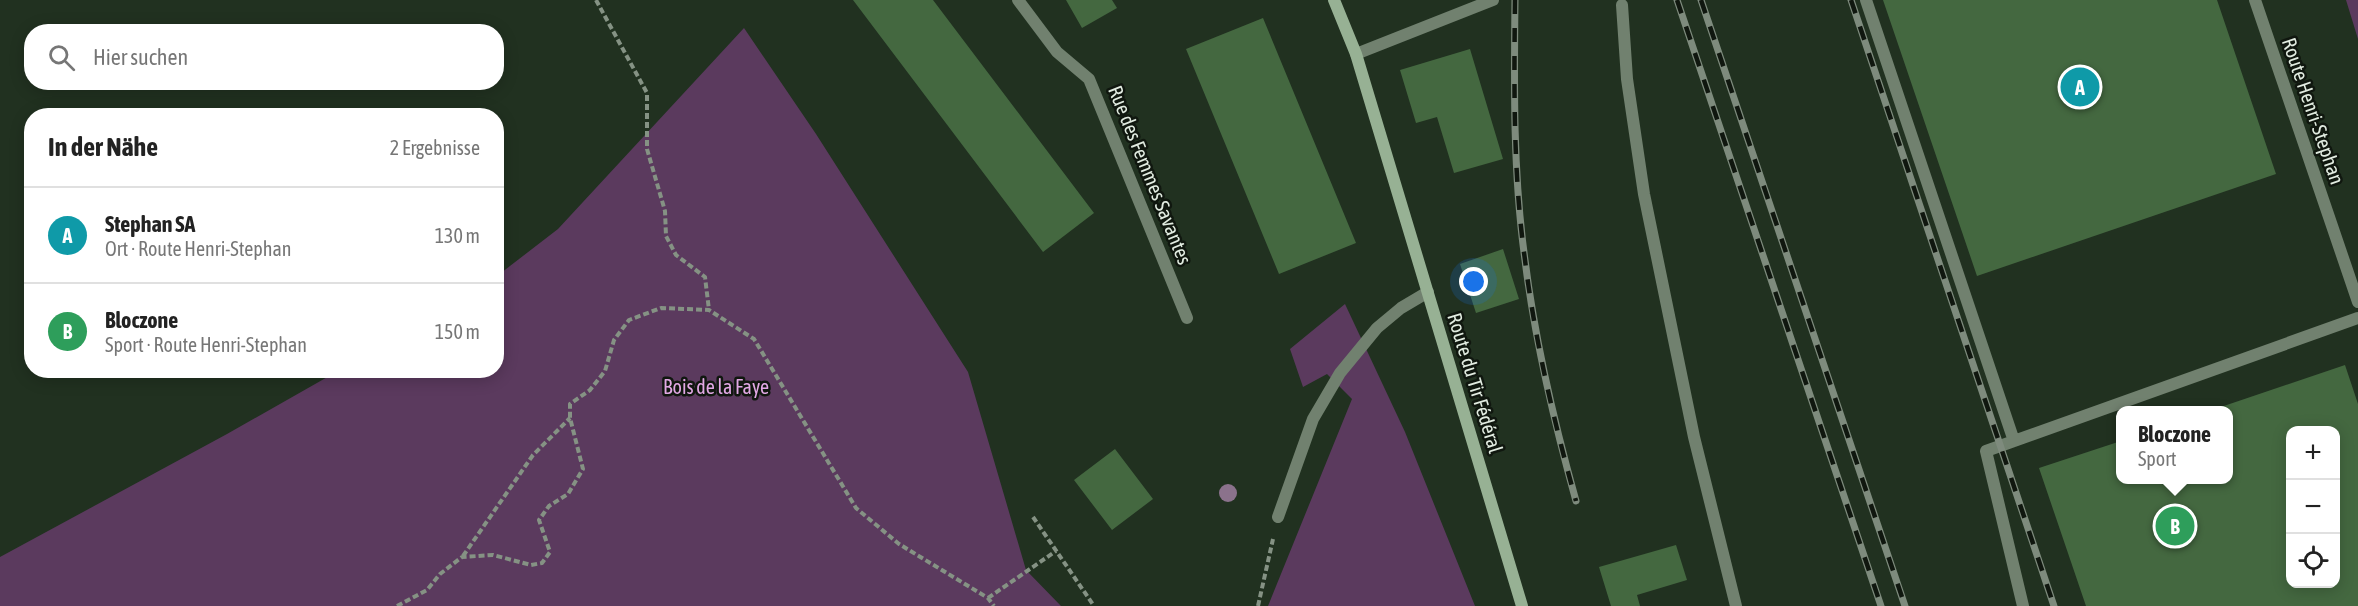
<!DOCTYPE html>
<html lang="de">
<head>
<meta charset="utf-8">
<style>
	body { margin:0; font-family:"Asap Condensed",sans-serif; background:#f6f6f6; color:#222 }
	.controls { position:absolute; right:18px; bottom:18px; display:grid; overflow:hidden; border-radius:12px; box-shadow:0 3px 15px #0003 }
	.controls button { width:54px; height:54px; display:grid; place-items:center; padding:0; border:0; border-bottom:2px solid #e0e0e0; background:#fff; color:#222; font:30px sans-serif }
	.you { position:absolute; left:1474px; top:282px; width:21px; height:21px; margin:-15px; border:4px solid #fff; border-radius:50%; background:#1a73e8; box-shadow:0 0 0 9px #1a73e833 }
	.badge { display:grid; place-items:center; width:39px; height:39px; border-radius:50%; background:#2563eb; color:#fff; font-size:20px; font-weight:700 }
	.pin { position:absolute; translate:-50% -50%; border:3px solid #fff; box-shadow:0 2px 6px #0006 }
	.popup { position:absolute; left:2116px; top:406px; width:117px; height:78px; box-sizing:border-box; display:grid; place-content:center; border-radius:12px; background:#fff; filter:drop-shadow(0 2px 4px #0005); font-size:20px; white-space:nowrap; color:#767676 }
	.popup b { font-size:22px; color:#222 }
	.popup::after { content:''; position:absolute; left:50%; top:100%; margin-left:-12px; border:12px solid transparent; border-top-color:#fff }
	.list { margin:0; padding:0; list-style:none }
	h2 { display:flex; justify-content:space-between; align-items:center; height:78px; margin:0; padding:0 24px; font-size:26px }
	h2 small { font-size:20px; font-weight:400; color:#767676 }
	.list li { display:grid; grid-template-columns:39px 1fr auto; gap:18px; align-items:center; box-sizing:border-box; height:96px; padding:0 24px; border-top:2px solid #e0e0e0 }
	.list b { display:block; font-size:22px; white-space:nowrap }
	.list p { margin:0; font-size:20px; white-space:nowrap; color:#767676 }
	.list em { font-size:20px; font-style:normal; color:#767676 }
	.icon { flex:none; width:33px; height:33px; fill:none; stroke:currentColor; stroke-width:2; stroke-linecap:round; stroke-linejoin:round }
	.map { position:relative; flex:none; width:2358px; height:606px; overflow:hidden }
	.search { position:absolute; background:#fff; box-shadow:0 3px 15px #0003; left:24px; top:24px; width:480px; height:66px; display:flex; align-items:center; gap:15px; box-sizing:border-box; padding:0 21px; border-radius:24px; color:#767676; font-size:22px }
	.panel { position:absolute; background:#fff; box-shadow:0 3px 15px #0003; left:24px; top:108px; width:480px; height:270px; border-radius:24px }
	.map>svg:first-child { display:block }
</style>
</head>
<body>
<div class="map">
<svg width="2358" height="606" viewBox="0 0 2358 606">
	<rect width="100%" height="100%" fill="#213120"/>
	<path fill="#5b3a5e" d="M2346 0H2358V39Z
		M744 28 816 134 968 372 1026 570 1061 606H0V557L227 434 338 371 496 370 497 276 558 229Z
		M1345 304 1405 432 1475 606H1268L1352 399 1327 374 1303 387 1290 349Z"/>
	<path fill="#446840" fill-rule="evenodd" d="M853 0H933L1094 213 1043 252Z
		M1066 0H1112L1117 8 1082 28Z
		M1883 0H2217L2276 174 1977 276Z
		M1263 18 1356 243 1279 274 1186 49Z
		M1470 49 1503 159 1454 173 1437 117 1416 123 1400 70Z
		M1503 249 1519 299 1476 313 1460 264Z
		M2345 365 2358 404V606H2086L2039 468 2121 441V480H2229V410H2212ZM2290 430H2336V584H2290Z
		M1115 449 1153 499 1112 530 1074 480Z
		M1676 545 1687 580 1637 595 1640 606H1611L1599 567Z"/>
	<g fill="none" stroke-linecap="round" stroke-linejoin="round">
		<path stroke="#859284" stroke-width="4" stroke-dasharray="6 3" stroke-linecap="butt" d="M596 0 647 93V149L665 211 666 236 676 255 705 277 709 310
			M1033 517 1094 606
			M463 556 533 455 570 418
			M988 598 1056 551
			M397 606 427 590 440 574 462 557 493 555 531 565 542 563 550 552 539 520 549 506 568 494 583 469 570 418V404L590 390 605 371 614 340 629 320 661 308 709 310 754 339 856 508 899 544 988 598 994 606
			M1258 606 1273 539"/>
		<path stroke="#71816f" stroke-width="12" d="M1866 0 2014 441
			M1356 54 1493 0
			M2023 606 1986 451 2358 318"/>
		<path stroke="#71816f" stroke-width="12" d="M1018 0 1057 52 1089 79 1187 318
			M2255 0 2358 302
			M1622 5 1627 79 1644 194 1694 437 1736 606
			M1278 517 1313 419 1340 373 1377 328 1401 308 1428 292"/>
		<path stroke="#97b194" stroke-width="12" d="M1334 0 1356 54 1522 606"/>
		<defs>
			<path id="rail" d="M1515 0C1514 87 1513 174 1525 260 1535 341 1554 422 1576 501
				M1677 0 1881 606
				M1701 0 1905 606
				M1851 0 2054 606"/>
		</defs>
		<use href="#rail" stroke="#7e8b7d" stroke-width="7"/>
		<use href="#rail" stroke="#10170f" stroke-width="4.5" stroke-dasharray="14" stroke-linecap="butt"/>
	</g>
	<circle fill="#8b728c" cx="1228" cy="493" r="9"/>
	<g text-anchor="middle" stroke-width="5" stroke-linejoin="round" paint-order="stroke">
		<g font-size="20" fill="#e2ece1" stroke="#10170f">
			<text transform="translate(2313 111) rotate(71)" y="7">Route Henri-Stephan</text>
			<text transform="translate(1150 175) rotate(68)" y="7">Rue des Femmes Savantes</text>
			<text transform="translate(1475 383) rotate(73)" y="7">Route du Tir Fédéral</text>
		</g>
		<g font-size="20" fill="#e2a8e5" stroke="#10170f">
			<text x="716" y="394">Bois de la Faye</text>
		</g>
	</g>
</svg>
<div class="controls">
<button>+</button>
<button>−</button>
<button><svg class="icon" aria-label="locate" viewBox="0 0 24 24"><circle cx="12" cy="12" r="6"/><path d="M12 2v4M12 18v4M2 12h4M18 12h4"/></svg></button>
</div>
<div class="you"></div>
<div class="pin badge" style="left:2080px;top:87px;background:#0f9aa8">A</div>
<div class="pin badge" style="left:2175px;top:526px;background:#2e9e5b">B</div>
<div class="popup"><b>Bloczone</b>Sport</div>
<div class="search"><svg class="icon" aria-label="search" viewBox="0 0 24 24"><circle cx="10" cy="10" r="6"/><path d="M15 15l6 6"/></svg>Hier suchen</div>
<section class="panel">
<h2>In der Nähe<small>2 Ergebnisse</small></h2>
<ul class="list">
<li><span class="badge" style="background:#0f9aa8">A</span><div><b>Stephan SA</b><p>Ort · Route Henri-Stephan</p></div><em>130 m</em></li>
<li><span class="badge" style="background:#2e9e5b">B</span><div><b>Bloczone</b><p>Sport · Route Henri-Stephan</p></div><em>150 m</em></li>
</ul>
</section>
</div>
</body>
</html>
